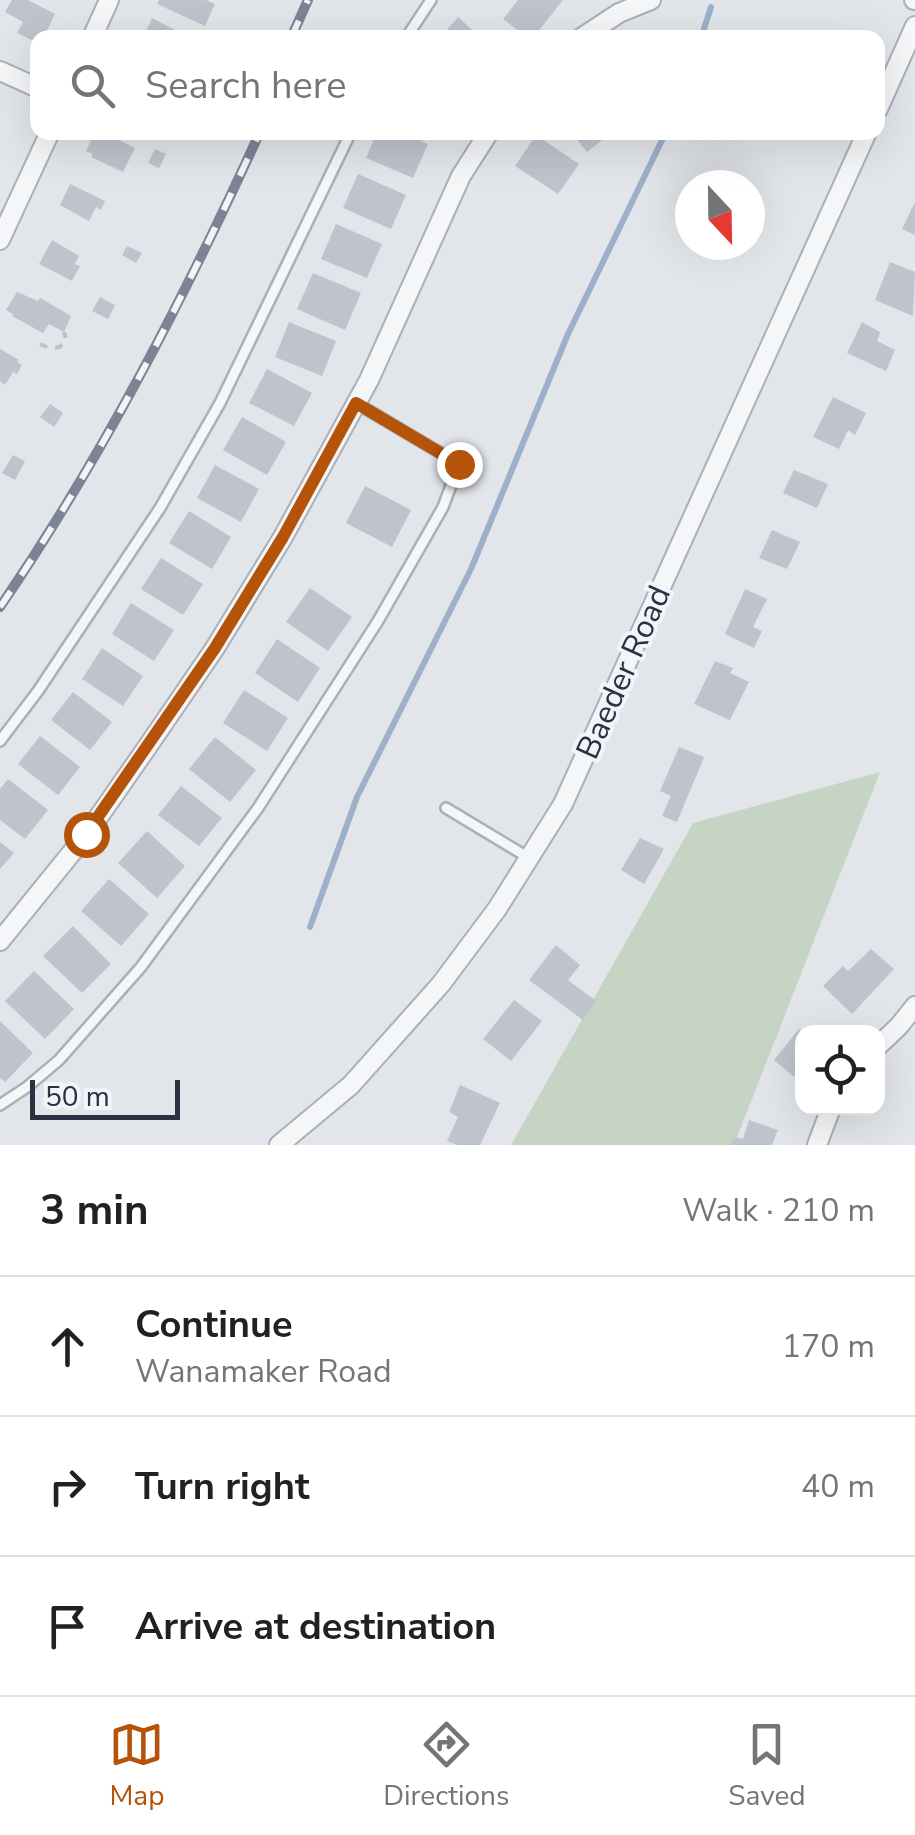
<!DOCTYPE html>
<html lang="en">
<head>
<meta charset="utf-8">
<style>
	body { margin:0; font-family:"Nunito Sans",sans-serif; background:#f6f6f6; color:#202124 }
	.controls { position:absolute; right:30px; bottom:30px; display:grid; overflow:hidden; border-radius:20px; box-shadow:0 10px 40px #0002 }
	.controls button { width:90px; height:90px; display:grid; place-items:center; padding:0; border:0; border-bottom:2px solid #e0e0e0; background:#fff; color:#202124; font:50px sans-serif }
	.compass { position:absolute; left:675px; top:170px; width:90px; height:90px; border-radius:50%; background:#fff; box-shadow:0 10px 40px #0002; rotate:158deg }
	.scale { position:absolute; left:30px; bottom:25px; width:150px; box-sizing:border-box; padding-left:10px; border:5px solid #293142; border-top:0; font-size:28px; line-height:35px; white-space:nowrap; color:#293142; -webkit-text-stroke:8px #f1f4f8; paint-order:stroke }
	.stop { position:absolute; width:30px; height:30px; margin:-22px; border:8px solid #b45309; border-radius:50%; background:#fff }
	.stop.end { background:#b45309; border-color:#fff; box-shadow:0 2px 10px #0008 }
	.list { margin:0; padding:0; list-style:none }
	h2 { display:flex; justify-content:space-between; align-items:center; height:130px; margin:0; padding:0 40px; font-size:42px }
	h2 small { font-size:32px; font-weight:400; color:#757577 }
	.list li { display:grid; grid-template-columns:65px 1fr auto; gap:30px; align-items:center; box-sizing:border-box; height:140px; padding:0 40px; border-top:2px solid #e0e0e0 }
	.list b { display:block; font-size:38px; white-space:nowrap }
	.list p { margin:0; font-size:32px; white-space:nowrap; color:#757577 }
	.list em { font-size:32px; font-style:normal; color:#757577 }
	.icon { flex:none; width:55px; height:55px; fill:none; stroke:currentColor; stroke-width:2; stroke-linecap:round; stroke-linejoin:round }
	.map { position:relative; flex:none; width:915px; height:1145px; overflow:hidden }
	.search { position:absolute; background:#fff; box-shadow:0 10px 40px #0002; left:30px; right:30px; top:30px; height:110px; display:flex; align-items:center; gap:25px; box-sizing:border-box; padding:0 35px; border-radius:20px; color:#757577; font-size:38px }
	.sheet { height:550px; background:#fff }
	nav { display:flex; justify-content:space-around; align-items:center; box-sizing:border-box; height:140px; border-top:2px solid #e0e0e0; background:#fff; font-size:28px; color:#757577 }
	nav a { display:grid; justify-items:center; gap:5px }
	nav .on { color:#b45309 }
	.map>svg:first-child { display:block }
</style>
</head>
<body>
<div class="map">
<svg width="915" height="1145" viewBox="0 0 915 1145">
	<rect width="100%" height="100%" fill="#e2e5ea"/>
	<path fill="#c6d4c3" d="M880 772 734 1145H511L693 823Z"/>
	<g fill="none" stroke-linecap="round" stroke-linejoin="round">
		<path stroke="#9cb0ca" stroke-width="6" d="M701 38 711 7
			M310 927 357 797 471 569 568 334 666 132"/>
	</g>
	<path fill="#bfc3cd" d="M12 0H28L55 14 43 38H38V43L17 33 23 22 5 12Z
		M159 0H206L215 4 205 26 157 4Z
		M518 0H563L533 38H528L503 19Z
		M458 17 481 38H440Z
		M152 18 181 33 179 38H143Z
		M103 132 135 148 123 172 91 157 93 154 86 151 94 134 101 137Z
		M377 132H402L428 144 413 178 366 158Z
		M571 132H612L587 152Z
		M536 135 579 164 558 194 515 166Z
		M155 149 166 154 159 168 148 163Z
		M358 174 406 195 391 229 343 208Z
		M70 184 105 201 101 210 96 207 89 221 60 205Z
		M915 202V235L902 229Z
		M336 224 382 244 367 278 321 259Z
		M52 240 79 256 75 264 80 266 72 281 39 264Z
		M127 246 142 253 136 263 122 255Z
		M890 262 915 272 913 316 875 300Z
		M313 273 361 293 345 330 297 309Z
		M17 292 38 301 40 298 71 316 64 332 49 324 43 333 12 316 13 314 6 310Z
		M100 297 115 305 108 319 92 311Z
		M289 322 336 341 322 376 275 357Z
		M862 322 880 332 877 341 895 350 886 371 847 353Z
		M0 349 19 360 17 362 22 365 17 374 13 372 5 385 0 381Z
		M267 369 312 393 294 426 249 403Z
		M833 397 866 413 855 435 848 430 839 449 813 437Z
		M50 404 63 413 54 427 40 417Z
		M242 417 286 442 267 475 223 450Z
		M13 455 25 461 15 480 2 473Z
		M215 465 259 489 241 522 197 498Z
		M794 470 828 484 817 508 783 493Z
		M365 486 411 510 392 547 346 523Z
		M189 511 231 537 212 569 169 543Z
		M772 530 800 542 787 569 759 558Z
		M161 558 203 584 183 615 141 589Z
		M310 588 352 617 328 651 286 622Z
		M745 589 767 599 753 627 762 631 754 648 725 634Z
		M131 603 174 630 154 661 112 634Z
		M277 639 320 668 298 702 255 673Z
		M102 648 143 676 123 706 82 679Z
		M715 661 733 668 730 673 749 682 730 720 694 704Z
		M244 690 288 718 267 751 223 723Z
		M73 692 112 722 90 750 51 720Z
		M40 736 80 767 58 795 18 764Z
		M215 737 256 770 230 802 189 769Z
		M679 747 704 757 677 822 662 816 671 796 660 791Z
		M8 779 48 810 25 839 0 820V789Z
		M181 786 222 818 199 846 158 815Z
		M147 831 185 866 157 898 118 863Z
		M640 838 664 849 644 884 621 870Z
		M0 842 14 853 0 869Z
		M109 879 149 914 121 946 81 911Z
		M73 926 111 964 82 993 43 956Z
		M556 945 580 965 568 980 596 1001 583 1020 529 980Z
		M871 949 894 969 852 1014 823 986 843 966 848 971Z
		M34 971 74 1009 45 1039 5 1001Z
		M514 1000 542 1021 511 1061 483 1039Z
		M0 1021 33 1053 5 1082 0 1078Z
		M799 1029 802 1032V1067L794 1077 774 1060Z
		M460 1085 500 1103 480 1145H457L447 1141 458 1117 449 1112Z
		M749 1120 778 1130 772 1145H731L733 1137 743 1139Z"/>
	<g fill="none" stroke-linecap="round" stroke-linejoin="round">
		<defs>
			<path id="lane" d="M406 38 431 0
				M0 741 38 691 160 508 220 403 351 132
				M446 808 529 858
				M0 1105 27 1087 59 1060 141 967 258 808 378 621 443 507 459 464 356 403"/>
			<path id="street" d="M914 0H915
				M92 38 109 0
				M581 38 619 13 651 0
				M0 71 38 88
				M878 109 915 26
				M0 240 50 132
				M0 941 86 835 148 746 215 648 283 537 369 380 461 176 489 132
				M878 1046 899 1026 915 1006
				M279 1145 351 1085 441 984 497 909 563 804 867 132
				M817 1145 831 1108"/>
		</defs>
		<use href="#lane" stroke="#aaafb8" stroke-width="14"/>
		<use href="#street" stroke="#aaafb8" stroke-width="22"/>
		<path stroke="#bfc3c9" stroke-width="4" stroke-dasharray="8 8" stroke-linecap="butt" d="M40 344 49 348 60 347 66 339 64 332"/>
		<use href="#lane" stroke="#f4f6f8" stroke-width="9"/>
		<use href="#street" stroke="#f4f6f8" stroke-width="18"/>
		<defs>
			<path id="rail" d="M291 38 308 0
				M0 607C103 456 184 298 260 132"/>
		</defs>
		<use href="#rail" stroke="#7b8394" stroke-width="10"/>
		<use href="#rail" stroke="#f1f4f8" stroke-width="6" stroke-dasharray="19" stroke-linecap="butt"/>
	</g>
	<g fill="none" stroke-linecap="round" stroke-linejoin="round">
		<path stroke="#b45309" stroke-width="12" d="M86 834 215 648 283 537 356 403 459 464"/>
	</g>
	<g text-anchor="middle" stroke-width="8" stroke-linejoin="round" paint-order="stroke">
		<g font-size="32" fill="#293142" stroke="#f1f4f8">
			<text transform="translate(623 672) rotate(-66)" y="11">Baeder Road</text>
		</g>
	</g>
</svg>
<div class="controls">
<button><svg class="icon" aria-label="locate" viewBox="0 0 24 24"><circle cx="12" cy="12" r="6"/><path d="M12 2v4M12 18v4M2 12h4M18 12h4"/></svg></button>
</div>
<svg class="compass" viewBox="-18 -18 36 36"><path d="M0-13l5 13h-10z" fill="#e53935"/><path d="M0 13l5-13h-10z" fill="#757577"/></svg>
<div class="scale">50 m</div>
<div class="stop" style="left:86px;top:834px"></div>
<div class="stop end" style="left:459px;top:464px"></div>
<div class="search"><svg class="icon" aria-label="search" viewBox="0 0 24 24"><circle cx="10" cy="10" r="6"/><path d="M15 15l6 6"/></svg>Search here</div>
</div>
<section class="sheet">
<h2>3 min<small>Walk · 210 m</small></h2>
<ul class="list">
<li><svg class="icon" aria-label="ahead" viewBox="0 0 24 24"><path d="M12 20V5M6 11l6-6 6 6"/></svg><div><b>Continue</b><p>Wanamaker Road</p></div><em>170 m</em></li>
<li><svg class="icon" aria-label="right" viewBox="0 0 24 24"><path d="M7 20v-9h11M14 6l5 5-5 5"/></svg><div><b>Turn right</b></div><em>40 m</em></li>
<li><svg class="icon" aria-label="arrive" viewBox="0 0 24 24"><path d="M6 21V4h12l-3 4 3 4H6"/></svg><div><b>Arrive at destination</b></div></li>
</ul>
</section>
<nav>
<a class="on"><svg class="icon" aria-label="map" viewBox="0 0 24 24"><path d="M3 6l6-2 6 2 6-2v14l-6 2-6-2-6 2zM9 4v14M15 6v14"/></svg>Map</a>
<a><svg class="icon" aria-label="directions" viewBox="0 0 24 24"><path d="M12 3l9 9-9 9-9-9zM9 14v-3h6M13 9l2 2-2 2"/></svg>Directions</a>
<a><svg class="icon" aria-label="saved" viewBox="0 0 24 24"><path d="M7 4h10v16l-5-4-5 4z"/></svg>Saved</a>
</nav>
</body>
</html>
